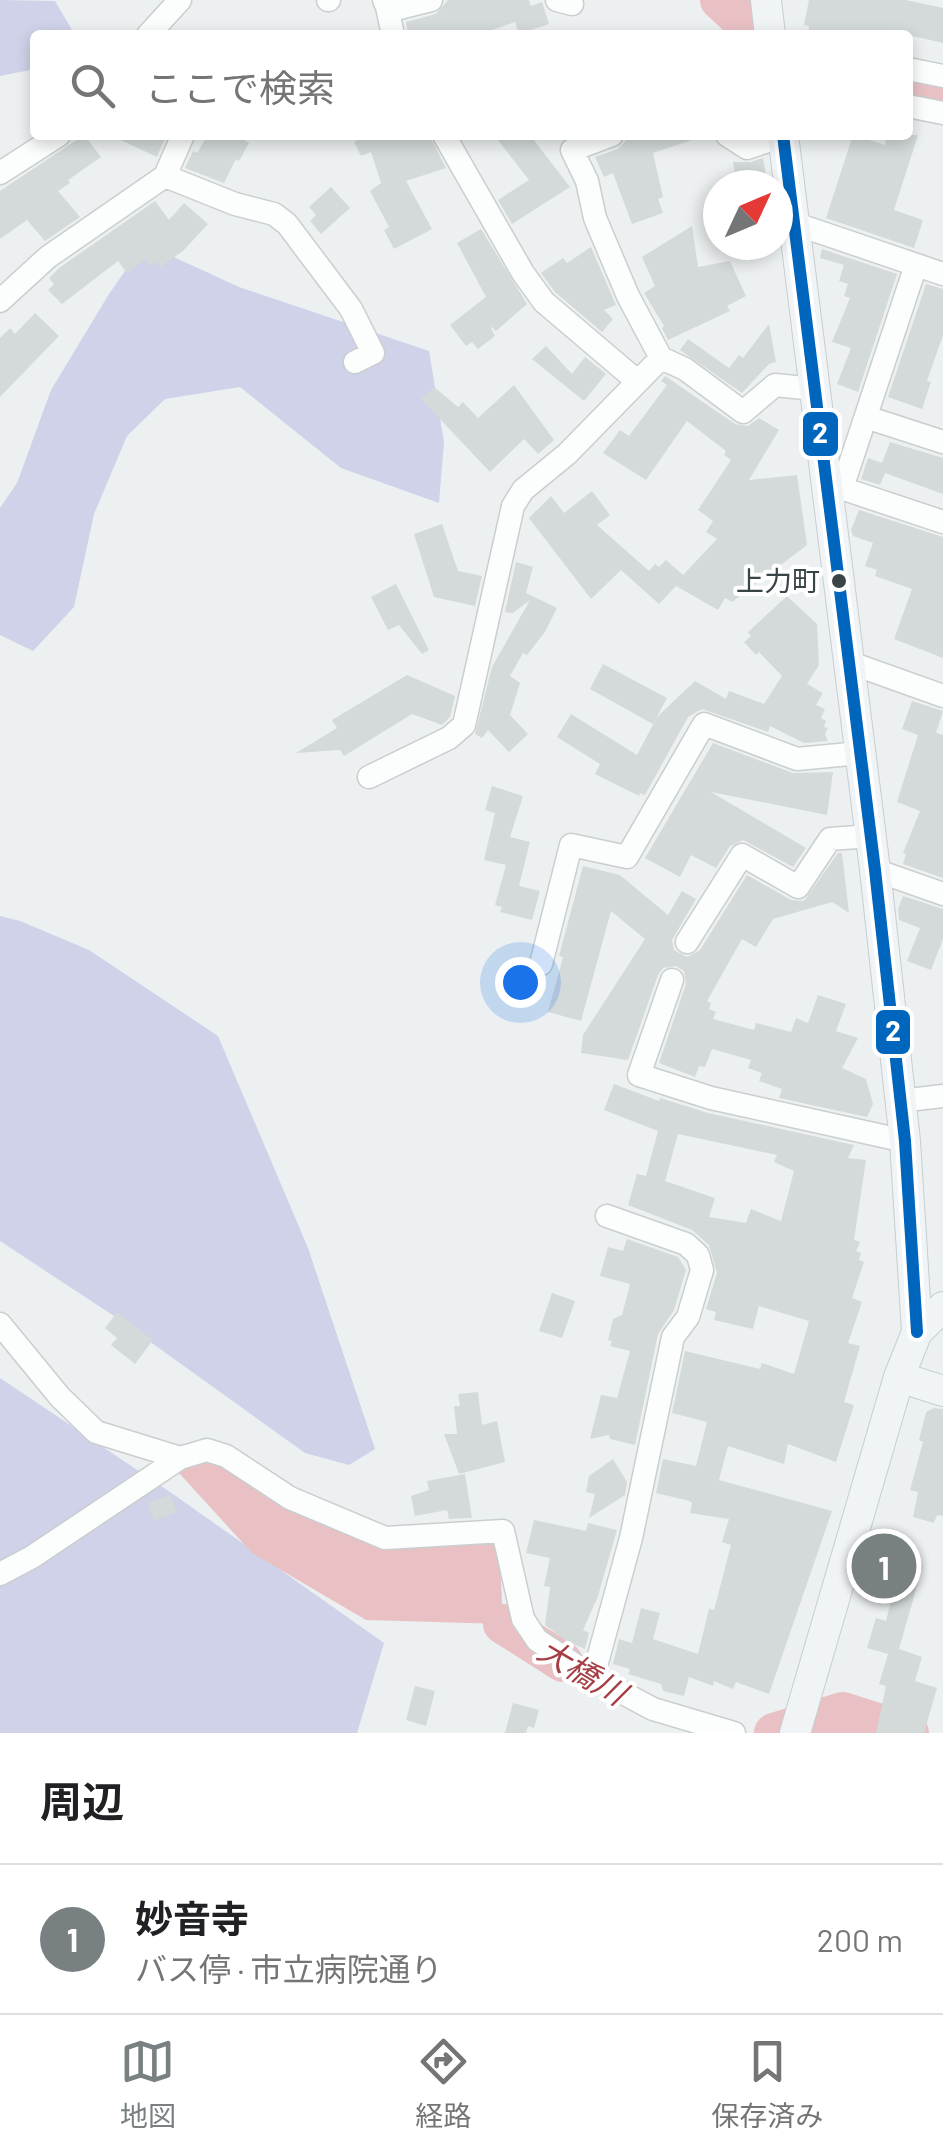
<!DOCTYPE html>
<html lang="ja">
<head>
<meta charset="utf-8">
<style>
	body { margin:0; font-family:Barlow,"Noto Sans JP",sans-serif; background:#f2f2f2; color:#202124 }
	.compass { position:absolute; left:703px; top:170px; width:90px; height:90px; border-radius:50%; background:#fff; box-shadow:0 5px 15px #0003; rotate:46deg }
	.you { position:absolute; left:520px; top:982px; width:35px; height:35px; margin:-25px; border:8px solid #fff; border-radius:50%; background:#1a73e8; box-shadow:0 0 0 15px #1a73e833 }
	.badge { display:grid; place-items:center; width:65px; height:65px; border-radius:50%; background:#788082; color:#fff; font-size:32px; font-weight:700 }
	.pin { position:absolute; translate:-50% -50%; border:5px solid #fff; box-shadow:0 2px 10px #0006 }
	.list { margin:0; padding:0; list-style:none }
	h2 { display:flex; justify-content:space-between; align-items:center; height:130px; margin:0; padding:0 40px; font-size:42px }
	h2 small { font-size:32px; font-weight:400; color:#757577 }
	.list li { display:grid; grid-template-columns:65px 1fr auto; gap:30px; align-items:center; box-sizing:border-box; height:150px; padding:0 40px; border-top:2px solid #e0e0e0 }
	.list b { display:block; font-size:38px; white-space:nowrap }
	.list p { margin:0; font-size:32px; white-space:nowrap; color:#757577 }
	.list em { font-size:32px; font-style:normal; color:#757577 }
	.icon { flex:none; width:55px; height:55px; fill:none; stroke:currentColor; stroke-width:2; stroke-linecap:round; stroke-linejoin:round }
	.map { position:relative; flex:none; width:943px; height:1733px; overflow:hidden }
	.search { position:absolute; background:#fff; box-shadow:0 5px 15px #0003; left:30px; right:30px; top:30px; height:110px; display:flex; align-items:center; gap:25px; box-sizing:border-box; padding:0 35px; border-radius:10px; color:#757577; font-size:38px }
	.sheet { height:280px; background:#fff }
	nav { display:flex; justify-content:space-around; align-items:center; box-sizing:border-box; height:140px; border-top:2px solid #e0e0e0; background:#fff; font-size:28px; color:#757577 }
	nav a { display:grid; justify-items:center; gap:5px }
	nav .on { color:#788082 }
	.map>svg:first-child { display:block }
</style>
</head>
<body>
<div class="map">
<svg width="943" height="1733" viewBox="0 0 943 1733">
	<rect width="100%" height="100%" fill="#ecf0f1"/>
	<path fill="#cfd2e9" d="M0 0 55 1 75 35H35V69L0 76Z
		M165 253 239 287 429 351 444 442 439 503 341 468 240 387 165 399 127 436 94 514 74 607 33 651 0 635V508L17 483 51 390 109 294 132 261Z
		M0 916 20 921 89 950 218 1036 308 1248 375 1449 349 1465 305 1453 117 1318 0 1241Z
		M0 1378 170 1492 384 1643 357 1733H0Z"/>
	<path fill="#e9c1c5" d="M207 1456 385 1543 499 1536 503 1624 366 1620 252 1553 179 1473Z"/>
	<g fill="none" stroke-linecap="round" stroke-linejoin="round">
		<path stroke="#e9c1c5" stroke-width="40" d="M720 0 758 35
			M908 88 943 95
			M503 1624 563 1662
			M774 1733 843 1712 909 1733"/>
	</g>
	<path fill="#d4d9da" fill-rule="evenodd" d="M448 0H529L531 6 542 2 549 24 519 34 515 22 478 35H408L406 22 436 14Z
		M809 0H906L943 8V43L908 35H808L809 26 804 25Z
		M84 135 101 157 68 180 70 183 58 191 80 217 45 241 27 220 0 239V191Z
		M110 135H160L165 138 157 157Z
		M208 135H237L249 143 239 161 236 159 224 183 185 168 193 151 197 153Z
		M365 135H429L446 168 406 181 432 229 394 249 384 230 389 227 370 191 381 183 371 152 361 156 354 142Z
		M494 135H530L570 187 512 224 498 200 529 180Z
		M631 135H697L698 138 653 153 663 197 658 199 663 213 632 224 613 173 604 177 595 157 618 149Z
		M853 135 885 145 887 135H918L894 210 923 220 914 248 826 218Z
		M763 158 766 175 736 179 733 162H751Z
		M331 187 350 208 321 234 310 221 316 215 309 207Z
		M155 201 169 220 184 203 208 224 183 251 160 267 156 262 149 266 145 260 127 273 118 261 62 304 48 290 54 284 49 278 59 268Z
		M692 226 698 267 730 261 746 296 727 306 730 311 668 340 662 328 664 326 644 293 655 286 642 257Z
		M481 229 527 304 496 331 490 326 495 336 478 349 472 342 466 346 450 325 486 297 457 243Z
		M591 247 616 305 604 310 613 319 602 332 555 292 541 273 563 258 567 263Z
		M822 249 897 274 858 392 837 384 851 348 832 342 850 298 844 296 848 284 839 281 844 265 820 258Z
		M926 284 943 289V335L927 381 931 382 922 409 888 397Z
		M35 313 59 336 0 397V338L10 328 15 334Z
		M769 324 776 362 769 364 742 393 680 350 688 339 729 368 739 355 743 358Z
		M546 346 572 374 585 357 606 374 584 401 532 359Z
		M665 376 735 424 748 426 759 418 779 430 749 480 797 475 807 545 732 602 725 598 718 610 676 586 659 604 621 570 591 599 529 518 551 496 564 513 592 491 610 515 597 525 649 571 655 564 659 567 666 560 683 575 717 539 706 532 713 521 698 510 731 460 724 455 726 451 687 421 646 480 603 453 620 430 629 436 667 385 661 381Z
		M514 385 554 440 538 454 524 439 490 472 421 399 434 387 458 407 463 402 478 418Z
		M890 442 943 458V494L885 473 880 485 861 479 868 458 882 463Z
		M859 510 943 537V658L894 639 912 589 875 576 877 570 865 566 873 543 853 536 851 530Z
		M442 524 458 571 482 576 475 606 434 597 414 534Z
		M516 562 533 567 526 593 557 608 545 632 527 655 523 653 510 676 520 683 510 715 528 734 509 752 488 730 482 738 475 734 492 667 530 600 513 613 505 612Z
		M396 584 429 650 422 654 399 625 388 630 371 597Z
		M787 596 817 624 819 665 807 684 823 693 816 705 825 709 821 718 826 721 824 727 828 728 825 734 828 741 804 743 770 726 768 732 702 709 688 717 645 795 640 793 639 796 595 774 600 764 557 737 571 714 637 755 657 717 695 681 726 699 729 691 764 704 782 676 759 652 756 655 744 642 751 636 748 632Z
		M603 664 667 698 653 724 590 689Z
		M407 675 455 696 450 717 442 725 412 714 344 756 340 750 296 753 337 728 332 720Z
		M912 701 943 711 936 733 943 735V878L903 864 906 854 903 853 920 811 897 802 918 735 902 729Z
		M713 743 793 773 833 772 827 815 711 792 806 848 793 867 743 840 730 846 716 868 691 855 680 877 645 858Z
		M492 786 523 796 510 837 530 842 519 886 540 891 532 920 500 912 502 907 495 905 506 865 484 860 495 813 485 810Z
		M838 853H842L849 913 832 902 773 919 756 947 742 939 707 1001 711 1003 709 1009 716 1012 713 1019 754 1030 756 1023 791 1032 796 1018 808 1023 818 995 846 1004 836 1031 858 1038 842 1068 866 1079 873 1104 867 1117 779 1098 782 1089 759 1081 762 1073 748 1068 751 1060 712 1049 705 1067 699 1066 695 1077 659 1063 686 984 684 971 676 966 663 968 658 975 628 1060 581 1053 583 1035 645 939 611 911 581 1021 548 1012 563 957 559 956 583 866 620 875 668 915 682 891 696 899 672 940 674 950 687 957 700 950 747 875 791 900 804 901Z
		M903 896 943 909V939L931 970 907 961 920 928 899 920 898 909Z
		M614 1084 659 1101 660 1098 708 1113 854 1145 848 1158 866 1160 854 1240 860 1242 856 1251 861 1253 859 1260 864 1262 852 1298 862 1302 848 1343 860 1346 844 1402 854 1405 836 1462 788 1444 784 1464 728 1446 719 1480 832 1511 769 1694 736 1682 733 1689 714 1681 713 1686 689 1677 684 1696 663 1691 661 1684 628 1674 630 1669 613 1664 619 1639 632 1643 641 1608 660 1613 653 1639 698 1654 709 1609 714 1610 731 1545 722 1542 729 1519 690 1513 692 1503 690 1501 656 1493 663 1459 696 1466 707 1422 672 1413 685 1351 760 1369 762 1363 794 1374 809 1321 759 1306 753 1329 714 1320 716 1312 706 1309 717 1273 709 1245 692 1230 628 1205 637 1174 646 1176 658 1131 604 1110ZM678 1134 777 1155 774 1162 794 1171 781 1221 751 1209 746 1223 709 1217 715 1198 665 1181Z
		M627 1239 678 1257 686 1270 674 1310 658 1334 635 1445 610 1439 609 1435 590 1439 601 1395 617 1398 630 1351 610 1346 612 1341 608 1340 613 1319 622 1315 630 1284 600 1276 608 1247 623 1251Z
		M552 1293 575 1301 562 1338 539 1331Z
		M117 1312 153 1340 135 1364 111 1345 117 1338 105 1328Z
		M478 1392 482 1425 497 1421 505 1462 459 1474 444 1434H457L454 1406H460L458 1394Z
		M934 1408 943 1409V1516L937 1515 934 1523 913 1517 918 1492 910 1490 923 1442 919 1440 926 1412Z
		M613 1459 627 1482 625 1495 589 1518 595 1494 586 1492 589 1476Z
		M465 1474 472 1518 449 1519 447 1510 415 1516 411 1496 429 1490 427 1481Z
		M170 1495 177 1512 154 1521 148 1503Z
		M534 1520 586 1531 588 1523 617 1530 598 1596 583 1630 589 1633 585 1649 566 1641 545 1625 550 1587 544 1586 550 1558 526 1553Z
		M901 1560 923 1565 899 1649 922 1657 915 1681 937 1688 924 1733H876L886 1686 879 1684 888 1654 867 1648 876 1618 886 1621Z
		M415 1686 435 1691 426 1726 406 1720Z
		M513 1703 539 1710 534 1728 528 1726 526 1733H505Z"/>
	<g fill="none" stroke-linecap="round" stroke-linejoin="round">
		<defs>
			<path id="street" d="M328 0H329
				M384 0 387 7 399 8 431 0
				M557 0 572 4
				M387 7 393 35
				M148 35 180 0
				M908 69 943 76
				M908 106 943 113
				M444 135 523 273 544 302 637 381
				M612 135 572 150 587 181 595 218 628 296 661 358 685 369 743 412 775 385 814 389
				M727 135 747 148 783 136
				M0 173 59 135
				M165 176 235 204 274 214 287 224 351 309 373 353 355 362
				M793 223 943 274
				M0 301 48 257 165 176 183 135
				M866 417 943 442
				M829 484 943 522
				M842 488 916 265
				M848 662 943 696
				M369 777 449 738 464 725 513 506 523 490 567 454 661 358
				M875 870 943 894
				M687 942 742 855 798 887 830 839 871 836
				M541 964 571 845 627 857 704 724 797 759 860 753
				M672 980 639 1075 711 1098 905 1141
				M900 1101 943 1096
				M0 1324 60 1397 96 1432 180 1458
				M0 1574 32 1557 180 1458 207 1450 226 1456 290 1498 385 1538 503 1531 523 1619 537 1640 593 1677 653 1709 734 1733
				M593 1677 631 1538 673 1337 688 1317 702 1270 698 1255 686 1244 607 1216"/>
			<path id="secondary" d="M766 0 770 35
				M783 135 875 870 905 1141 917 1332
				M899 1377 943 1391
				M795 1733 899 1377 917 1332 943 1307"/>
		</defs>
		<use href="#street" stroke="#c9cecf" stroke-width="25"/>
		<use href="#secondary" stroke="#c5ced0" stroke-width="32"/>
		<use href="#street" stroke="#fcfdfd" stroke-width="22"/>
		<use href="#secondary" stroke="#f0f4f6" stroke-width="30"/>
		<defs>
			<path id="bus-1" d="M783 135 875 870 905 1141 917 1332"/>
		</defs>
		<use href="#bus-1" stroke="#fff" stroke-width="20"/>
		<use href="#bus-1" stroke="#0065bd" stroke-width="12"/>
	</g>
	<circle fill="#394446" stroke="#fff" stroke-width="4" cx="839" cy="581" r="9"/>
	<g text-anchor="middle" stroke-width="8" stroke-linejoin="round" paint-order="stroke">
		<g font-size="28" fill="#394446" stroke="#fff" text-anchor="end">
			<text x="820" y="591">上力町</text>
		</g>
		<g font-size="32" font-style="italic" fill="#a63e45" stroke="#fff">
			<text transform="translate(582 1672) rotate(31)" y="11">大橋川</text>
		</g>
	</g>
	<g stroke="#fff" stroke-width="4">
		<rect x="801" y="410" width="39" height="48" rx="10" fill="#0065bd"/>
		<rect x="874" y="1008" width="38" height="48" rx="10" fill="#0065bd"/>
	</g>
	<g font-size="28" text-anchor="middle" font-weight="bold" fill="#fff">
		<text x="820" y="443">2</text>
		<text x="893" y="1041">2</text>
	</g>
</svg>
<svg class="compass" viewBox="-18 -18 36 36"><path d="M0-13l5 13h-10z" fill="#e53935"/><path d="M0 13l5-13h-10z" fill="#757577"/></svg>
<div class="you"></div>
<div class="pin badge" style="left:884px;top:1566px">1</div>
<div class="search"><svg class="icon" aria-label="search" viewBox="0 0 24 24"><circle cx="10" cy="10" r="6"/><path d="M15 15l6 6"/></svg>ここで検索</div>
</div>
<section class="sheet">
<h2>周辺<small></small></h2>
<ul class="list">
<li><span class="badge">1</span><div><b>妙音寺</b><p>バス停 · 市立病院通り</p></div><em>200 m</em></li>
</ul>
</section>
<nav>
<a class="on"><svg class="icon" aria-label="map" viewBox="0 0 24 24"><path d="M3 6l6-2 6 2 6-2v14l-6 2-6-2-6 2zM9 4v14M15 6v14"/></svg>地図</a>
<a><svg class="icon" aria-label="directions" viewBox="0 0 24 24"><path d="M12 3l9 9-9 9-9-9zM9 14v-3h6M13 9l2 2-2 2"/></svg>経路</a>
<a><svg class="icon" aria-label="saved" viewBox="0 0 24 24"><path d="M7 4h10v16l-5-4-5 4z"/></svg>保存済み</a>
</nav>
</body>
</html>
